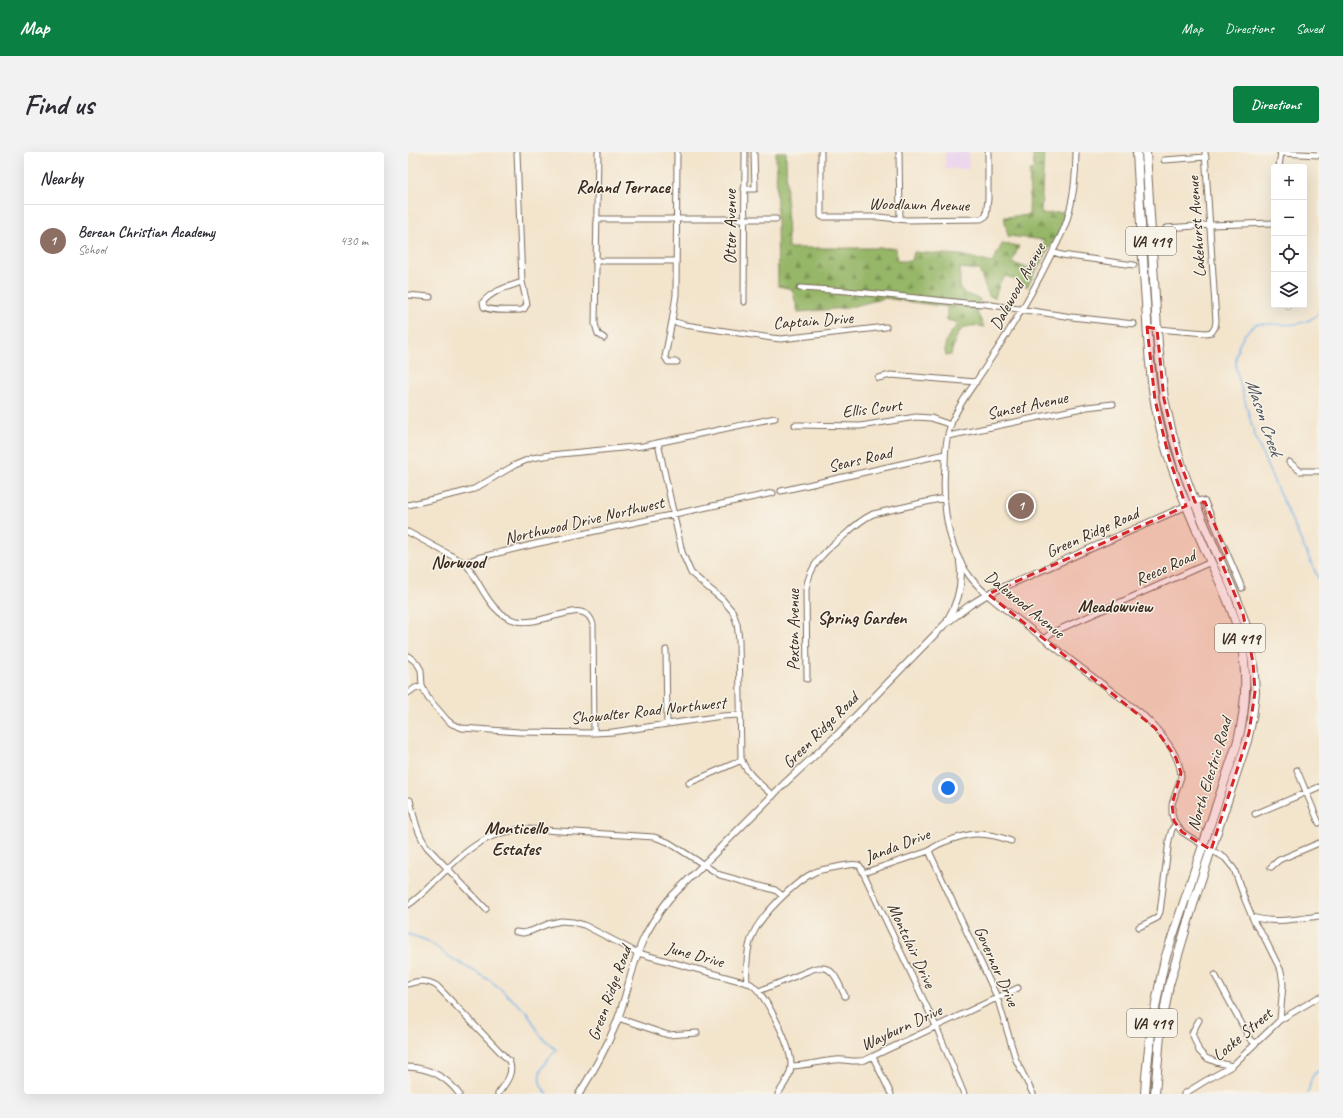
<!DOCTYPE html>
<html lang="en">
<head>
<meta charset="utf-8">
<style>
	body { margin:0; font-family:Caveat,sans-serif; background:#f2f2f3; color:#2b2b33 }
	.controls { position:absolute; right:12px; top:12px; display:grid; overflow:hidden; border-radius:4px; box-shadow:0 4px 16px #0002 }
	.controls button { width:36px; height:36px; display:grid; place-items:center; padding:0; border:0; border-bottom:1px solid #e1e1e2; background:#fff; color:#2b2b33; font:20px sans-serif }
	.you { position:absolute; left:540px; top:636px; width:14px; height:14px; margin:-10px; border:3px solid #fff; border-radius:50%; background:#1a73e8; box-shadow:0 0 0 6px #1a73e833 }
	.badge { display:grid; place-items:center; width:26px; height:26px; border-radius:50%; background:#0b8043; color:#fff; font-size:13px; font-weight:700 }
	.pin { position:absolute; translate:-50% -50%; border:2px solid #fff; box-shadow:0 1px 4px #0006 }
	.list { margin:0; padding:0; list-style:none }
	h2 { display:flex; justify-content:space-between; align-items:center; height:52px; margin:0; padding:0 16px; font-size:17px }
	h2 small { font-size:13px; font-weight:400; color:#7c7c81 }
	.list li { display:grid; grid-template-columns:26px 1fr auto; gap:12px; align-items:center; box-sizing:border-box; height:72px; padding:0 16px; border-top:1px solid #e1e1e2 }
	.list b { display:block; font-size:15px; white-space:nowrap }
	.list p { margin:0; font-size:13px; white-space:nowrap; color:#7c7c81 }
	.list em { font-size:13px; font-style:normal; color:#7c7c81 }
	.icon { flex:none; width:22px; height:22px; fill:none; stroke:currentColor; stroke-width:2; stroke-linecap:round; stroke-linejoin:round }
	.map { position:relative; flex:none; width:911px; height:942px; overflow:hidden; border-radius:4px }
	header { display:flex; align-items:center; gap:24px; box-sizing:border-box; height:56px; padding:0 20px; background:#0b8043; color:#fff }
	header strong { font-size:19px }
	nav { display:flex; gap:22px; margin-inline-start:auto; font-size:14px }
	.intro { display:flex; align-items:center; justify-content:space-between; box-sizing:border-box; height:96px; padding:0 24px }
	h1 { margin:0; font-size:28px }
	.button { padding:10px 18px; border-radius:4px; background:#0b8043; color:#fff; font-size:14px; font-weight:700 }
	main { display:flex; gap:24px; padding:0 24px }
	aside { flex:1; background:#fff; border-radius:4px; box-shadow:0 4px 16px #0002 }
	.map>svg:first-child { display:block }
</style>
</head>
<body>
<header>
<strong>Map</strong>
<nav><a>Map</a><a>Directions</a><a>Saved</a></nav>
</header>
<div class="intro"><h1>Find us</h1><a class="button">Directions</a></div>
<main>
<aside>
<h2>Nearby<small></small></h2>
<ul class="list">
<li><span class="badge" style="background:#8d6e63">1</span><div><b>Berean Christian Academy</b><p>School</p></div><em>430 m</em></li>
</ul>
</aside>
<div class="map">
<svg width="911" height="942" viewBox="0 0 911 942">
	<defs>
		<pattern id="forest-firs" width="22" height="20" patternUnits="userSpaceOnUse"><rect width="22" height="20" fill="#96b668"/><path d="M5 1l3.5 6h-7zM16 11l3.5 6h-7z" fill="#7c9455"/></pattern>
	</defs>
	<rect width="100%" height="100%" fill="#f7f3e8"/>
	<filter id="ink" filterUnits="userSpaceOnUse"><feTurbulence type="fractalNoise" baseFrequency=".025" numOctaves="2"/><feDisplacementMap in="SourceGraphic" scale="8" xChannelSelector="R" yChannelSelector="G"/><feConvolveMatrix kernelMatrix="1 2 1 2 8 2 1 2 1" color-interpolation-filters="sRGB"/></filter>
	<filter id="wash" filterUnits="userSpaceOnUse"><feTurbulence type="fractalNoise" baseFrequency=".012" numOctaves="4" result="noise"/><feDisplacementMap in="SourceGraphic" scale="16" xChannelSelector="R" yChannelSelector="G"/><feGaussianBlur stdDeviation="0.9" result="paint"/><feColorMatrix in="noise" values="0 0 0 0 0 0 0 0 0 0 0 0 0 0 0 0 0 1.4 0 .05"/><feComposite in="paint" operator="in"/></filter>
	<g filter="url(#wash)">
		<rect width="100%" height="100%" fill="#f3e4cc"/>
		<path fill="#ead1ed" d="M537 0H561V17H537Z"/>
		<path fill="url(#forest-firs)" stroke="#687043" d="M368 0H378L380 96H488L489 109H504L506 100 553 103 584 111 594 92 611 94 604 111 620 116 637 88 600 84 596 65 621 63 622 18 626 17 625 0H636L633 62 658 60 654 74 619 135 611 129 598 124 592 130 587 146 581 144 571 118 552 116V136L557 142 572 147 569 160 576 175C551 170 549 181 543 203L538 204C534 188 542 182 551 171L539 168V155L477 146 439 156 390 160 384 137 370 134Z"/>
		<g fill="none" stroke-linecap="round" stroke-linejoin="round">
			<path stroke="#79b4ea" stroke-width="1.5" d="M911 161C894 178 870 171 848 172L837 182 831 193 828 205V217L846 281 859 314 911 428
				M0 782 20 789 43 806 83 829 119 860 132 883 148 898C136 910 122 927 140 942
				M900 942C902 934 902 922 911 919"/>
		</g>
	</g>
	<g filter="url(#ink)">
		<g fill="none" stroke-linecap="round" stroke-linejoin="round">
			<defs>
				<path id="minor" d="M109 0 114 130
					M190 0 187 172 190 182 196 186
					M269 0 268 143 264 169 257 205 260 210H269
					M413 0V64L414 65H471L498 68 573 67 578 64 580 47V0
					M491 0 492 67
					M668 0C668 23 666 45 659 68 655 81 648 93 642 105 624 142 603 177 580 211 568 231 551 250 543 272 538 285 537 299 537 313 534 353 538 394 563 426 578 445 604 462 623 477 659 505 695 533 732 560 748 575 773 602 773 625L764 652V662L766 669 774 680 803 698 817 706 826 717 837 748 847 772 857 787 873 819 875 832 872 868
					M872 1 911 3
					M756 8 798 5
					M871 15 873 0
					M336 37H347L346 0
					M188 67H368
					M758 76 802 73 866 71
					M645 100 654 103 726 113
					M187 109H268
					M114 130 119 152 116 157 113 158C103 158 84 160 76 155L75 150C85 138 100 135 114 130Z
					M392 136 439 139 558 151 577 152 664 165 726 172
					M0 143 22 145
					M336 150 337 0
					M880 153V154
					M264 169 277 173 364 186 373 187 478 175
					M739 175 749 177 798 181 804 180 807 175 808 169 797 0
					M470 226 483 223 568 230
					M387 273 452 274 508 265 523 266 543 273
					M540 284 679 255 705 252
					M250 291 274 400 283 421 297 433 315 448 325 460 329 472 331 488 333 606C338 622 353 632 365 644
					M881 310 892 319H911
					M373 339 537 302
					M787 350 793 348 797 350 834 436
					M0 353 51 341 66 337 107 313 124 306 142 303 235 294 367 266
					M0 380 57 411 69 406 127 392 365 341
					M57 411C73 430 81 463 109 469 124 472 140 465 155 462 160 461 167 458 173 460 180 461 183 466 185 472L186 581
					M636 487 643 481 803 410
					M258 498 259 572
					M0 504 9 511 13 518 14 534 20 546 39 568 44 572 54 576 111 580 186 581 205 580 314 564 332 563
					M399 527 398 438C401 412 419 397 438 382 446 374 455 367 465 362L536 346
					M0 541 7 536 14 534
					M889 618 911 671
					M281 631 334 608
					M2 648C6 665 9 681 19 695L78 757
					M847 662 911 635
					M521 699 589 845 608 908 625 942
					M863 715 871 708 911 691
					M455 721 521 699C528 691 558 682 569 682 580 682 593 685 603 689
					M0 753C11 746 19 737 28 728 57 699 77 679 120 677L246 685 260 690 312 723 367 738 375 744
					M844 765C867 772 887 767 911 764
					M731 775 749 766 752 760 761 688 764 677 768 672
					M108 780 115 781 123 779 140 772 153 769 165 770 176 773 230 801 343 832C358 843 384 895 383 914 383 924 375 934 370 942
					M807 823 842 887 847 891
					M339 830C338 816 339 794 345 782 353 763 387 730 405 721 412 717 421 717 429 715 435 714 443 711 450 713L452 714 528 874 556 942
					M0 832C11 828 19 828 29 834L101 909C107 921 97 932 90 942
					M351 839 405 817C426 811 429 829 437 844
					M210 866 260 883 289 881
					M791 868 784 881 791 899 798 906 808 910 824 914
					M465 905 483 942
					M383 914C398 914 413 909 428 908 438 907 447 911 457 908L610 836
					M0 915C21 916 38 924 51 942
					M776 942 797 929 824 914 872 868 911 845"/>
				<path id="tertiary" d="M540 467C551 449 555 431 552 410
					M171 942C185 920 198 897 208 872 219 845 223 815 235 788 242 773 251 760 261 747L376 632 430 582 537 472 562 453 580 442 787 350"/>
				<path id="primary" d="M729 0C732 50 734 100 738 150 740 189 742 228 750 266 761 314 780 358 800 404 813 432 826 459 833 489 840 524 838 559 829 592L757 807C747 852 739 896 737 942
					M738 0 750 193 756 247 764 281 776 321 790 358 830 450 840 480 845 510 847 540 844 566 839 589 786 749 761 833 752 883 747 942"/>
			</defs>
			<use href="#minor" stroke="#7b6b5b" stroke-width="7"/>
			<use href="#tertiary" stroke="#7b6b5b" stroke-width="8"/>
			<use href="#primary" stroke="#7b6b5b" stroke-width="10"/>
			<use href="#minor" stroke="#fff" stroke-width="5"/>
			<use href="#tertiary" stroke="#fff" stroke-width="6"/>
			<use href="#primary" stroke="#fff" stroke-width="8"/>
		</g>
	</g>
	<path fill="#d62828" fill-opacity="0.2" stroke="#d62828" stroke-width="3" stroke-dasharray="8 5" stroke-linejoin="round" d="M739 175 749 177 756 247 770 305 787 350H797L820 404 812 407 835 462 845 510 847 540 841 581 803 698 774 680 766 669 764 652 773 621 768 606 747 576 580 442 778 354 761 306 747 248Z"/>
	<g text-anchor="middle" stroke-width="3" stroke-linejoin="round" paint-order="stroke">
		<g fill="#f7f3e8" stroke="#73665b" stroke-width="1">
			<rect x="718" y="75" width="50" height="28" rx="3"/>
			<rect x="807" y="472" width="50" height="28" rx="3"/>
			<rect x="719" y="857" width="50" height="28" rx="3"/>
		</g>
		<g font-size="16" font-weight="bold" fill="#3b2a1e">
			<text x="743" y="95">VA 419</text>
			<text x="832" y="492">VA 419</text>
			<text x="744" y="877">VA 419</text>
		</g>
		<g font-size="17" fill="#3b2a1e" stroke="#f7f3e8">
			<text transform="translate(511 52) rotate(1)" y="6">Woodlawn Avenue</text>
			<text transform="translate(322 75) rotate(-90)" y="6">Otter Avenue</text>
			<text transform="translate(788 75) rotate(-94)" y="6">Lakehurst Avenue</text>
			<text transform="translate(609 134) rotate(-61)" y="6">Dalewood Avenue</text>
			<text transform="translate(405 168) rotate(-4)" y="6">Captain Drive</text>
			<text transform="translate(619 253) rotate(-12)" y="6">Sunset Avenue</text>
			<text transform="translate(464 256) rotate(-7)" y="6">Ellis Court</text>
			<text transform="translate(452 307) rotate(-13)" y="6">Sears Road</text>
			<text transform="translate(176 368) rotate(-13)" y="6">Northwood Drive Northwest</text>
			<text transform="translate(684 380) rotate(-24)" y="6">Green Ridge Road</text>
			<text transform="translate(757 415) rotate(-24)" y="6">Reece Road</text>
			<text transform="translate(617 452) rotate(39)" y="6">Dalewood Avenue</text>
			<text transform="translate(385 478) rotate(-90)" y="6">Pexton Avenue</text>
			<text transform="translate(240 558) rotate(-6)" y="6">Showalter Road Northwest</text>
			<text transform="translate(412 578) rotate(-45)" y="6">Green Ridge Road</text>
			<text transform="translate(801 622) rotate(-73)" y="6">North Electric Road</text>
			<text transform="translate(489 693) rotate(-21)" y="6">Janda Drive</text>
			<text transform="translate(504 793) rotate(65)" y="6">Montclair Drive</text>
			<text transform="translate(287 802) rotate(15)" y="6">June Drive</text>
			<text transform="translate(589 814) rotate(66)" y="6">Governor Drive</text>
			<text transform="translate(201 841) rotate(-70)" y="6">Green Ridge Road</text>
			<text transform="translate(493 875) rotate(-25)" y="6">Wayburn Drive</text>
			<text transform="translate(834 882) rotate(-40)" y="6">Locke Street</text>
		</g>
		<g font-size="18" font-weight="bold" fill="#3b2a1e" stroke="#f7f3e8">
			<text x="215" y="41">Roland Terrace</text>
			<text x="50" y="416">Norwood</text>
			<text x="707" y="460">Meadowview</text>
			<text x="454" y="472">Spring Garden</text>
			<text x="108" y="682">Monticello<tspan x="108" dy="21">Estates</tspan></text>
		</g>
		<g font-size="18" font-style="italic" fill="#4e535b" stroke="#f7f3e8">
			<text transform="translate(856 265) rotate(71)" y="6">Mason Creek</text>
		</g>
	</g>
</svg>
<div class="controls">
<button>+</button>
<button>−</button>
<button><svg class="icon" aria-label="locate" viewBox="0 0 24 24"><circle cx="12" cy="12" r="6"/><path d="M12 2v4M12 18v4M2 12h4M18 12h4"/></svg></button>
<button><svg class="icon" aria-label="layers" viewBox="0 0 24 24"><path d="M12 4l9 5-9 5-9-5zM3 14l9 5 9-5"/></svg></button>
</div>
<div class="you"></div>
<div class="pin badge" style="left:613px;top:354px;background:#8d6e63">1</div>
</div>
</main>
</body>
</html>
